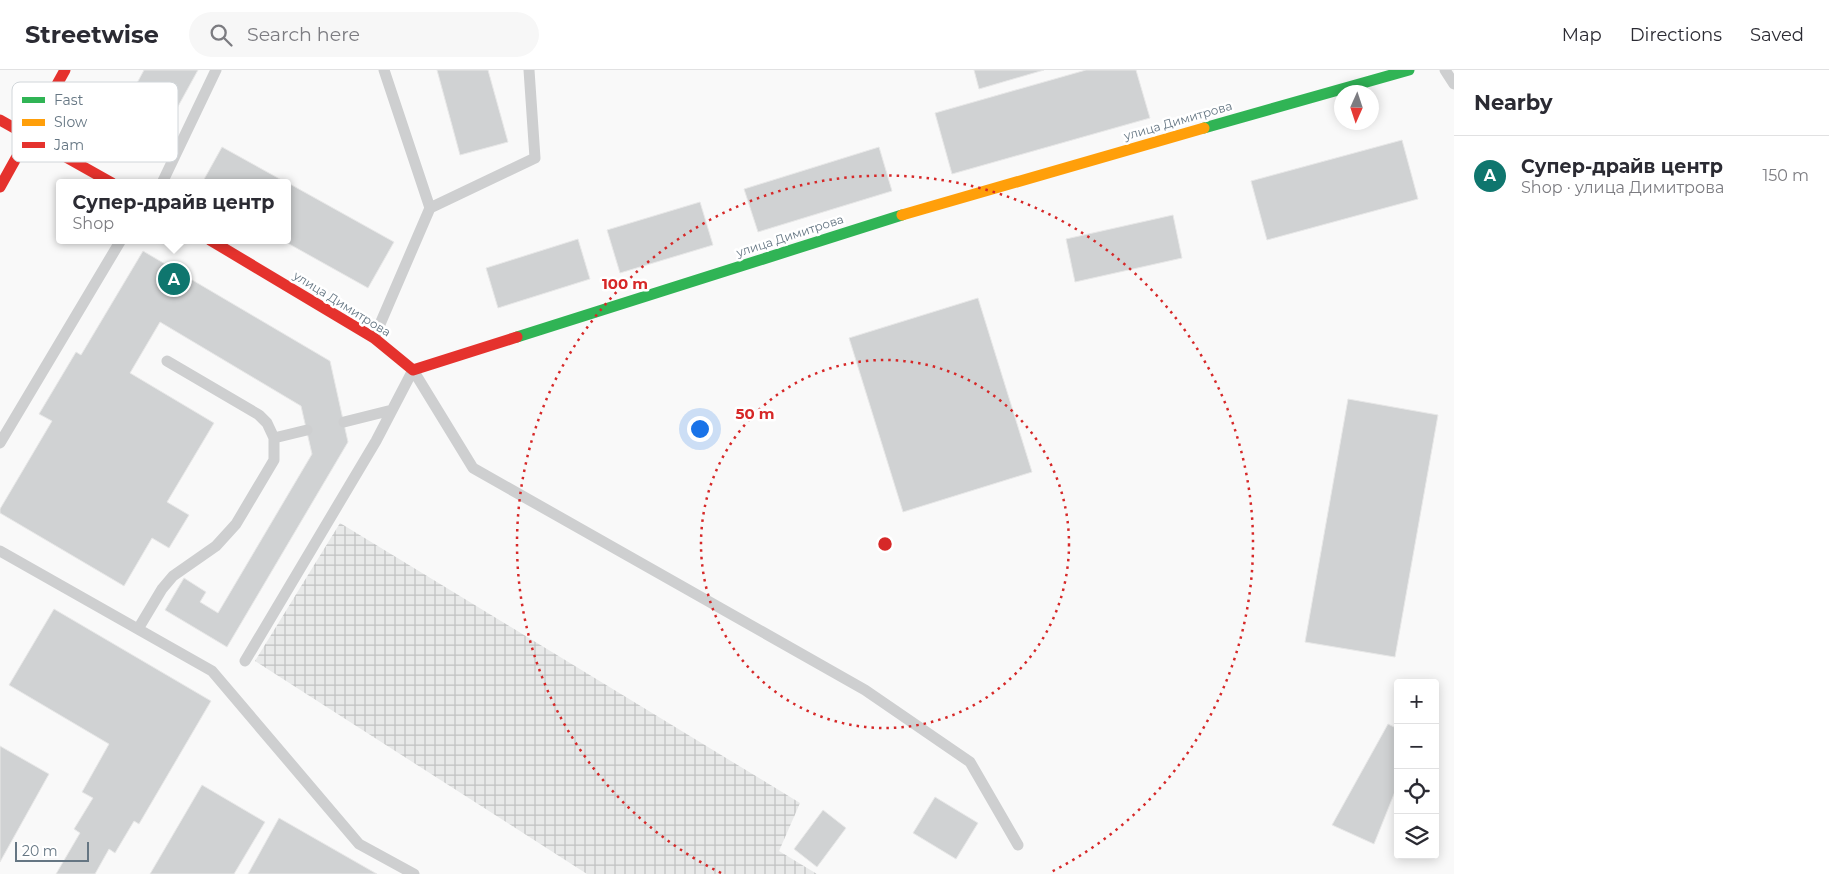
<!DOCTYPE html>
<html lang="en">
<head>
<meta charset="utf-8">
<style>
	body { margin:0; font-family:Montserrat,sans-serif; background:#f7f7f7; color:#2b2b33 }
	.controls { position:absolute; right:15px; bottom:15px; display:grid; overflow:hidden; border-radius:5px; box-shadow:0 2px 12px #0003 }
	.controls button { width:45px; height:45px; display:grid; place-items:center; padding:0; border:0; border-bottom:1px solid #e1e1e2; background:#fff; color:#2b2b33; font:25px sans-serif }
	.compass { position:absolute; left:1334px; top:15px; width:45px; height:45px; border-radius:50%; background:#fff; box-shadow:0 2px 12px #0003; rotate:183deg }
	.scale { position:absolute; left:15px; bottom:12px; width:74px; box-sizing:border-box; padding-left:5px; border:2px solid #657683; border-top:0; font-size:14px; line-height:18px; white-space:nowrap; color:#657683; -webkit-text-stroke:4px #fff; paint-order:stroke }
	.you { position:absolute; left:699px; top:358px; width:18px; height:18px; margin:-12px; border:4px solid #fff; border-radius:50%; background:#1a73e8; box-shadow:0 0 0 8px #1a73e833 }
	.badge { display:grid; place-items:center; width:32px; height:32px; border-radius:50%; background:#0f766e; color:#fff; font-size:16px; font-weight:700 }
	.pin { position:absolute; translate:-50% -50%; border:2px solid #fff; box-shadow:0 1px 5px #0006 }
	.popup { position:absolute; left:56px; top:109px; width:235px; height:65px; box-sizing:border-box; display:grid; place-content:center; border-radius:5px; background:#fff; filter:drop-shadow(0 1px 4px #0005); font-size:16px; white-space:nowrap; color:#7c7c81 }
	.popup b { font-size:19px; color:#2b2b33 }
	.popup::after { content:''; position:absolute; left:50%; top:100%; margin-left:-10px; border:10px solid transparent; border-top-color:#fff }
	.list { margin:0; padding:0; list-style:none }
	h2 { display:flex; justify-content:space-between; align-items:center; height:65px; margin:0; padding:0 20px; font-size:21px }
	h2 small { font-size:16px; font-weight:400; color:#7c7c81 }
	.list li { display:grid; grid-template-columns:32px 1fr auto; gap:15px; align-items:center; box-sizing:border-box; height:80px; padding:0 20px; border-top:1px solid #e1e1e2 }
	.list b { display:block; font-size:19px; white-space:nowrap }
	.list p { margin:0; font-size:16px; white-space:nowrap; color:#7c7c81 }
	.list em { font-size:16px; font-style:normal; color:#7c7c81 }
	.icon { flex:none; width:28px; height:28px; fill:none; stroke:currentColor; stroke-width:2; stroke-linecap:round; stroke-linejoin:round }
	.map { position:relative; flex:none; width:1454px; height:804px; overflow:hidden }
	header { display:flex; align-items:center; gap:30px; box-sizing:border-box; height:70px; padding:0 25px; background:#fff; border-bottom:1px solid #e1e1e2 }
	header strong { font-size:24px }
	nav { display:flex; gap:28px; margin-inline-start:auto; font-size:18px }
	.search { width:350px; height:45px; background:#f7f7f7; display:flex; align-items:center; gap:12px; box-sizing:border-box; padding:0 18px; border-radius:28px; color:#7c7c81; font-size:19px }
	main { display:flex }
	aside { flex:1; background:#fff }
	.map>svg:first-child { display:block }
</style>
</head>
<body>
<header>
<strong>Streetwise</strong>
<div class="search"><svg class="icon" aria-label="search" viewBox="0 0 24 24"><circle cx="10" cy="10" r="6"/><path d="M15 15l6 6"/></svg>Search here</div>
<nav><a>Map</a><a>Directions</a><a>Saved</a></nav>
</header>
<main>
<div class="map">
<svg width="1454" height="804" viewBox="0 0 1454 804">
	<defs>
		<pattern id="industrial-grid" width="8" height="8" patternUnits="userSpaceOnUse" patternTransform="scale(1.25)"><rect width="8" height="8" fill="#e8e9e9"/><path d="M0 4h8M4 0v8" fill="none" stroke="#c0c1c2"/></pattern>
	</defs>
	<rect width="100%" height="100%" fill="#f9f9f9"/>
	<path fill="url(#industrial-grid)" d="M340 453 800 733 779 781 817 804H587L255 591Z"/>
	<path fill="#d0d2d3" stroke="#e8e8e8" d="M144 0H198L148 91 107 69Z
		M437 0H488L508 72 460 85Z
		M974 0H1044L979 19Z
		M1086 0H1136L1150 48 952 104 935 43Z
		M1402 70 1418 129 1267 170 1251 111Z
		M222 77 287 113H202Z
		M879 77 892 121 758 162 744 119Z
		M288 113 394 172 368 218 282 170H288Z
		M700 132 713 175 620 203 607 160Z
		M1173 145 1182 188 1075 212 1066 169Z
		M578 169 590 209 498 238 486 198Z
		M143 181 330 291 348 372 227 577 165 540 184 508 206 522 200 532 218 543 312 384 301 336 160 252 130 303 214 353 167 432 189 445 169 478 152 468 124 516 0 443V439L52 351 39 344 76 282 81 285Z
		M978 228 1032 402 903 442 849 268Z
		M1348 329 1438 345 1395 587 1305 572Z
		M54 539 211 631 139 754 134 751 115 783 109 779 95 804H56L80 763 74 759 93 728 82 722 109 674 9 615Z
		M1388 654 1398 659V714L1374 774 1332 755Z
		M0 676 49 704 0 792Z
		M202 715 265 752 234 804H150Z
		M935 727 978 753 956 789 913 763Z
		M823 740 846 758 817 797 794 779Z
		M279 748 377 804H248Z"/>
	<g fill="none" stroke-linecap="round" stroke-linejoin="round">
		<path stroke="#cecfd0" stroke-width="11" d="M1445 0 1454 14
			M162 113 216 0
			M430 138 535 88 529 0
			M374 268 430 138 384 0
			M413 300 473 398 865 620 970 692 1018 775
			M344 352 392 340
			M274 368 307 360
			M0 373 121 170
			M0 481 212 601 359 774 414 804
			M138 559 162 519 173 506 216 476 236 454 274 390V368L267 353 259 345 167 291
			M245 591 376 371 413 300"/>
		<path stroke="#30b455" stroke-width="11" d="M1204 58 1409 0
			M517 267 902 145"/>
		<path stroke="#ff9f0a" stroke-width="11" d="M902 145 1204 58"/>
		<path stroke="#e5322d" stroke-width="11" d="M0 50 112 113
			M0 117 65 0
			M210 170 374 268 413 300 517 267"/>
	</g>
	<g fill="none" stroke="#d62828" stroke-width="2.5" stroke-dasharray="2.5 5">
		<circle cx="885" cy="474" r="184"/>
		<path d="M721 803A368 368 0 1 1 1049 803"/>
	</g>
	<g text-anchor="middle" stroke-width="5" stroke-linejoin="round" paint-order="stroke">
		<g font-size="12" fill="#657683" stroke="#fff">
			<text transform="translate(1178 51) rotate(-16)" y="4">улица Димитрова</text>
			<text transform="translate(790 166) rotate(-18)" y="4">улица Димитрова</text>
			<text transform="translate(342 234) rotate(32)" y="4">улица Димитрова</text>
		</g>
	</g>
	<rect x="12" y="12" width="166" height="80" rx="8" fill="#fff" stroke="#d1d6da" stroke-width="1"/>
	<rect x="22" y="27" width="23" height="6" fill="#30b455"/>
	<rect x="22" y="49" width="23" height="7" fill="#ff9f0a"/>
	<rect x="22" y="72" width="23" height="6" fill="#e5322d"/>
	<g font-size="14" fill="#657683">
		<text x="54" y="35">Fast</text>
		<text x="54" y="57">Slow</text>
		<text x="54" y="80">Jam</text>
	</g>
	<circle cx="885" cy="474" r="8" fill="#d62828" stroke="#fff" stroke-width="2.5"/>
	<g font-size="15" text-anchor="middle" font-weight="bold" fill="#d62828" stroke="#fff" stroke-width="5" stroke-linejoin="round" paint-order="stroke">
		<text x="625" y="219">100 m</text>
		<text x="755" y="349">50 m</text>
	</g>
</svg>
<div class="controls">
<button>+</button>
<button>−</button>
<button><svg class="icon" aria-label="locate" viewBox="0 0 24 24"><circle cx="12" cy="12" r="6"/><path d="M12 2v4M12 18v4M2 12h4M18 12h4"/></svg></button>
<button><svg class="icon" aria-label="layers" viewBox="0 0 24 24"><path d="M12 4l9 5-9 5-9-5zM3 14l9 5 9-5"/></svg></button>
</div>
<svg class="compass" viewBox="-18 -18 36 36"><path d="M0-13l5 13h-10z" fill="#e53935"/><path d="M0 13l5-13h-10z" fill="#7c7c81"/></svg>
<div class="scale">20 m</div>
<div class="you"></div>
<div class="pin badge" style="left:174px;top:209px">A</div>
<div class="popup"><b>Супер-драйв центр</b>Shop</div>
</div>
<aside>
<h2>Nearby<small></small></h2>
<ul class="list">
<li><span class="badge">A</span><div><b>Супер-драйв центр</b><p>Shop · улица Димитрова</p></div><em>150 m</em></li>
</ul>
</aside>
</main>
</body>
</html>
